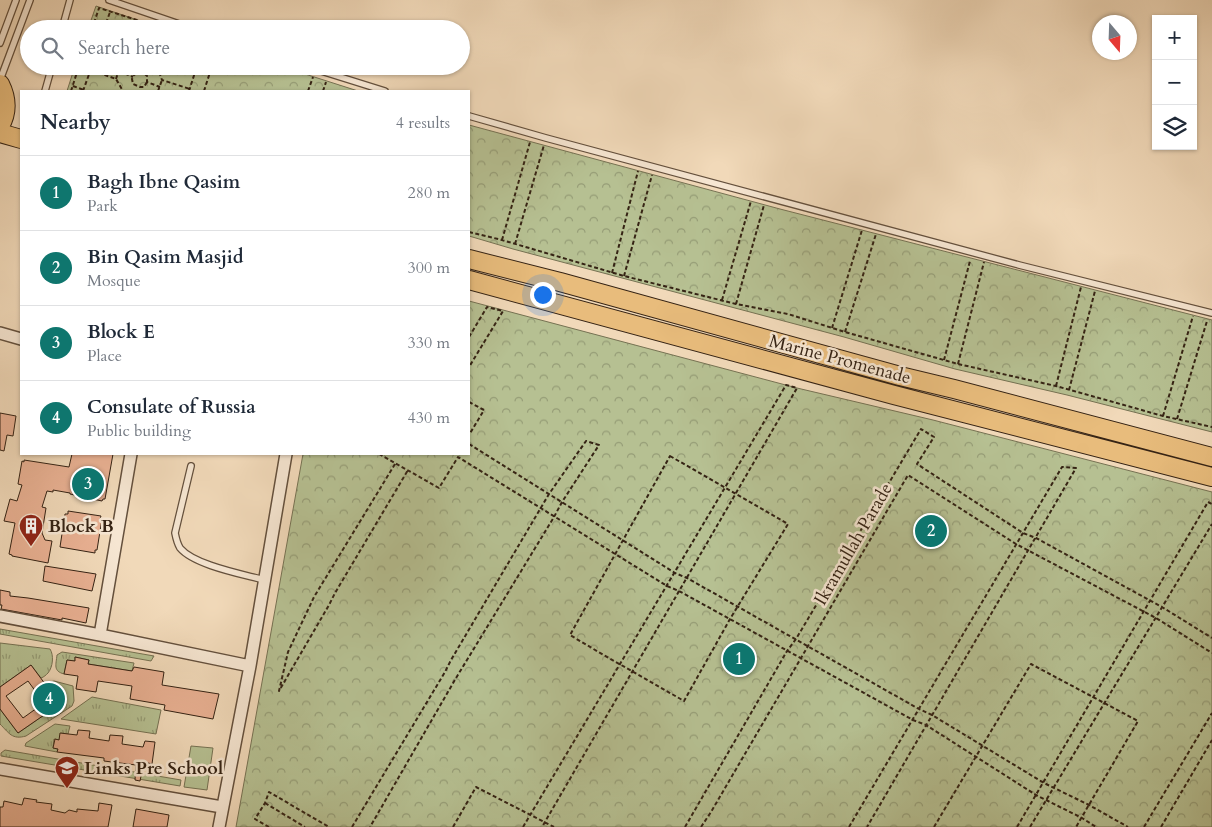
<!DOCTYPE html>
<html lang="en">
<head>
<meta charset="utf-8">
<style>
	body { margin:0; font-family:Cardo,serif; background:#f2f2f3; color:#1f2937 }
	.controls { position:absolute; right:15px; top:15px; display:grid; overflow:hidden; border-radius:0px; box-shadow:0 1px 4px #0004 }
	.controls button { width:45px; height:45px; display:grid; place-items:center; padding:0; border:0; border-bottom:1px solid #e0e1e3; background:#fff; color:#1f2937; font:25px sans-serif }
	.compass { position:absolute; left:1092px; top:15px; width:45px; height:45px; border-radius:50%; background:#fff; box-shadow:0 1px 4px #0004; rotate:161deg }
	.you { position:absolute; left:542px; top:294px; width:18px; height:18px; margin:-12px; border:4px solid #fff; border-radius:50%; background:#1a73e8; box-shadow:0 0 0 8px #1a73e833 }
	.badge { display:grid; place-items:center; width:32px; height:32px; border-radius:50%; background:#0f766e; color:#fff; font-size:16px; font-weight:700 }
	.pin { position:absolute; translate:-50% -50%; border:2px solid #fff; box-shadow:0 1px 5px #0006 }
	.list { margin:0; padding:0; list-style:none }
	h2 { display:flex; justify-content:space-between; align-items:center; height:65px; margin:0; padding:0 20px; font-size:21px }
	h2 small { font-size:16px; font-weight:400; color:#747a83 }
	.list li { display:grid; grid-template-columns:32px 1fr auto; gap:15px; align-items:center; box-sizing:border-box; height:75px; padding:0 20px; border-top:1px solid #e0e1e3 }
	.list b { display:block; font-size:19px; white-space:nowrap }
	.list p { margin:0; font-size:16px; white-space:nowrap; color:#747a83 }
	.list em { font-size:16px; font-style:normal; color:#747a83 }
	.icon { flex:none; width:28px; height:28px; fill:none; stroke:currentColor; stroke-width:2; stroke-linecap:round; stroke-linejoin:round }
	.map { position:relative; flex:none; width:1212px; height:827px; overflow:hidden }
	.search { position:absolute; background:#fff; box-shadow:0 1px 4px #0004; left:20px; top:20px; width:450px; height:55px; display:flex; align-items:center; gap:12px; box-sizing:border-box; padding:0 18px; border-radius:28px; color:#747a83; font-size:19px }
	.panel { position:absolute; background:#fff; box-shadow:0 1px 4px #0004; left:20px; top:90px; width:450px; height:365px; border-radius:0px }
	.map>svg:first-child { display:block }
</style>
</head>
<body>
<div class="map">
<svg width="1212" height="827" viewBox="0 0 1212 827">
	<defs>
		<pattern id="grass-tufts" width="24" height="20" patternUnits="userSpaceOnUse" patternTransform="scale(1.25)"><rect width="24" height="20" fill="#b6c092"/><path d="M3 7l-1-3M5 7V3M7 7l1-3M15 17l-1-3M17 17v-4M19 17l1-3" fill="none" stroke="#959c76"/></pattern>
		<pattern id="forest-crowns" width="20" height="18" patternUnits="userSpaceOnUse" patternTransform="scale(1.25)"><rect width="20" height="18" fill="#b6c092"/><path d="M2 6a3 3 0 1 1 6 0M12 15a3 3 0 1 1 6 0" fill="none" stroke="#959c76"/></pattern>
	</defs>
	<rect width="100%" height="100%" fill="#f1d9b9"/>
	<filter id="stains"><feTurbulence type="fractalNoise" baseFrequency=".004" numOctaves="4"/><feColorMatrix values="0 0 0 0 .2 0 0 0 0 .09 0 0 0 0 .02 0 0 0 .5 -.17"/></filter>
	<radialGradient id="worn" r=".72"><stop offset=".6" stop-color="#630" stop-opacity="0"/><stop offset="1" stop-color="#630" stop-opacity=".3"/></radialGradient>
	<path fill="url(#grass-tufts)" stroke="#767253" d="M0 629 154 656 151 661 0 634Z
		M0 643 50 649C54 655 53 667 48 673 46 675 44 677 41 678L31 665 0 687Z
		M62 652 134 663 132 671 88 664 89 660 75 657V661L67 660 64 674C53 671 56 665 57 655Z
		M54 681 73 686 74 701 72 706 26 736C12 740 9 733 0 724V709L18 733 60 704 47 686 50 682Z
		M92 697 161 710 156 734 61 719Z
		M55 724 70 726 68 734 61 733 59 740 54 739 53 748 58 749 57 752 25 746 26 743Z
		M5 750 181 780 180 786 1 756V753Z"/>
	<path fill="url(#forest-crowns)" stroke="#767253" d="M96 6 164 29H88Z
		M75 66H280L358 91H67Z
		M469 125 780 209 1212 320V432L1067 395 955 369 844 337 513 249 469 236Z
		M469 301 797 388 933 420 1212 492V827H236L303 454H469Z"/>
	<path fill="#b6c092" stroke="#767253" d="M191 746 213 748 207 790 184 787Z"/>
	<path fill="#e8b092" stroke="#352314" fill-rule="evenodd" d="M0 413 16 416 13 436 7 435 4 451 0 450Z
		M72 454H113L105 499H103L102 501 70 494V493L53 490V492L47 491 42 507 46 508 42 533 45 540 52 541 48 563 12 556V555L9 554 15 523 4 521 10 499 17 501 22 485 18 484 22 461 24 462V460L69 467Z
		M68 511 101 516 100 519H102L97 550H95V553L60 547 65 514H68Z
		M45 566 96 574 92 591 43 581Z
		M0 590 10 592V596L28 598 89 608 86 623 62 618V620L1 609 2 605H0Z
		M75 657 89 660 88 664 132 671 134 667 164 672 162 685 219 694 213 719 164 710 165 705 130 699 132 686 98 681 96 692 76 689 78 676 64 674 67 660 75 661Z
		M31 665 60 704 18 733 0 709V687ZM28 681 44 703 23 718 6 696Z
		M78 730 90 731 89 738 109 741 110 735 123 736 122 744 143 747 145 741 155 742 152 764 144 762 140 781 135 780 136 765 104 761V758L57 752 58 749 53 748 55 739 59 740 60 733 77 735Z
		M24 798 37 800 36 802 52 804 51 810 65 813 69 810 77 812V809L98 811 99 803 112 805 108 827H0V807H3L4 801 22 805Z
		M136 809 169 815 167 827H133Z"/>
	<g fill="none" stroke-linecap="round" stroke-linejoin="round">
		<defs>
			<path id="lane" d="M109 0 194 29
				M62 29 70 0
				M0 43 16 0
				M305 66 385 91
				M0 80 30 0
				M45 91 52 66
				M469 116 546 138 1019 265 1212 313
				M191 466 175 533C176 538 177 543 180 548 194 565 242 574 264 580"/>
			<path id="street" d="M0 333 21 339
				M0 616 100 635 250 666
				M100 635 131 454
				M0 769 222 807
				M219 827 250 666 286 454"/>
			<path id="primary" d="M0 84C7 98 8 112 0 126
				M0 133 21 139
				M469 259 560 282 900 376 954 389 1212 457
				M469 280 894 395 1212 477"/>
		</defs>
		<use href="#lane" stroke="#64503d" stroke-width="8"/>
		<use href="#street" stroke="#64503d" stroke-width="14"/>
		<use href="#primary" stroke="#352314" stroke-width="20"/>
		<path stroke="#352314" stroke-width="2" stroke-dasharray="4 2.5" stroke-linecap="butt" d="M92 29 99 8 165 29
			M104 29 110 12
			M80 66 116 79 123 91
			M157 66 162 80 190 89
			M280 66 300 72
			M197 68 210 72
			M119 71 133 77
			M142 73 144 66
			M116 79 120 66
			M147 82 144 87H140L133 84 132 79 134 75 139 72 144 73 147 76V82L160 87
			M73 86 84 90
			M71 91 79 66
			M83 91 92 66
			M158 91 162 80
			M189 91 197 66
			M204 91 212 66
			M308 91 313 77
			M323 91 326 82
			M469 232 502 240 624 276 736 304 788 314 845 332 958 364 1056 386 1163 416 1212 427
			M502 240 530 142
			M515 244 544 145
			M612 273 638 171
			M624 276 652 175
			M722 300 751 201
			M736 304 764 205
			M832 328 862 230
			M845 332 876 234
			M469 337 487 307 503 311 469 367
			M944 360 970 261
			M958 364 984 262
			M1056 386 1081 287
			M1069 390 1095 291
			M469 402 484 410 469 435
			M1163 416 1193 316
			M1177 419 1207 321
			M469 444 675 573 687 578 919 709 932 715 1044 783 1089 805 1128 827
			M379 454 439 488 458 457 667 586 679 591 913 720 926 725 1036 795 1082 818 1096 827
			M670 456 788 524 730 619 684 701C646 679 608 658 570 635Z
			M395 464 314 597 288 652 279 691 329 605 335 593 408 470
			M265 803 305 827
			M269 827 255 819 265 803 269 792 329 827
			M352 827 445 672 451 660 549 494 586 441 599 445 562 502 554 517 456 678 370 827
			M453 827 476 787 554 827
			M523 827 786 385 797 388 542 827
			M685 827 787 651 796 639 921 429 934 437 917 464 1023 533 1036 538 1162 607 1212 638
			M701 827 711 812 908 475 1016 544 1156 618 1212 653
			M849 827 1062 467 1076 468 867 827
			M934 827 1031 664 1138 721 1076 827
			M1017 827 1208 502 1212 504
			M1030 827 1212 524
			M1144 827 1212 713
			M1161 827 1212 740"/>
		<use href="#lane" stroke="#f6e6d2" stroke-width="5.5"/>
		<use href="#street" stroke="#f6e6d2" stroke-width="11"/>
		<use href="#primary" stroke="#e8bc7c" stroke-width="18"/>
	</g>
	<defs>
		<symbol id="building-pin" viewBox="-11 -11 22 30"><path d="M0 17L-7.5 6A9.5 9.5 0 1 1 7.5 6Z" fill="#8f2418" stroke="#f6e6d2"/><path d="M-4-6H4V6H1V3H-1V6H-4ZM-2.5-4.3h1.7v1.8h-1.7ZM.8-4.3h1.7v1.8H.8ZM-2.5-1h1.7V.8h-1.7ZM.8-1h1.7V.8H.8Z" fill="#fff"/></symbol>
		<symbol id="school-pin" viewBox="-11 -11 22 30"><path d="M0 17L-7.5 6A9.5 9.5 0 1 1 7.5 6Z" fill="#8f2418" stroke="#f6e6d2"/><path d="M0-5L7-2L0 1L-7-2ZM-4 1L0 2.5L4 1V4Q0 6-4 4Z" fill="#fff"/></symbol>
	</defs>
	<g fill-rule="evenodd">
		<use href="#building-pin" x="17" y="512" width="28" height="38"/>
		<use href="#school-pin" x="53" y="754" width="28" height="38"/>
	</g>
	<g text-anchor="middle" stroke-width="5" stroke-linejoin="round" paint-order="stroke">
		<g font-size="18" fill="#352314" stroke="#f6e6d2">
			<text transform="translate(840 359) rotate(15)" y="6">Marine Promenade</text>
			<text transform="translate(853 544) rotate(-60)" y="6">Ikramullah Parade</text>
		</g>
		<g font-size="18" font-weight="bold" fill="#352314" stroke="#f6e6d2" text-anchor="start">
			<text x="48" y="532">Block B</text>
			<text x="84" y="774">Links Pre School</text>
		</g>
	</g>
	<rect width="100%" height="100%" filter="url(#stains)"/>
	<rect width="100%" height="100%" fill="url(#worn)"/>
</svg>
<div class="controls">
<button>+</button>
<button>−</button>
<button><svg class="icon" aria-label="layers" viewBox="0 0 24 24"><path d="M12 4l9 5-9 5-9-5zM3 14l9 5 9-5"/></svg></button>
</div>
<svg class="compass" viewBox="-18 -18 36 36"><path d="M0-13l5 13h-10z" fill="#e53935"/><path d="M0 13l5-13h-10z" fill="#747a83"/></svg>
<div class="you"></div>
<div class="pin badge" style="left:739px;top:659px">1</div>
<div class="pin badge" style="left:931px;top:531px">2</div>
<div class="pin badge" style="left:88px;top:484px">3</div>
<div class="pin badge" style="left:49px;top:699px">4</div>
<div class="search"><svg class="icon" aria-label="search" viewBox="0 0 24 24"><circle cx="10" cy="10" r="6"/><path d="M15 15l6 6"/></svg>Search here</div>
<section class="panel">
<h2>Nearby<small>4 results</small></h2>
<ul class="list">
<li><span class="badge">1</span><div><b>Bagh Ibne Qasim</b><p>Park</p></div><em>280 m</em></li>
<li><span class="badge">2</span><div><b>Bin Qasim Masjid</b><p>Mosque</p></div><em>300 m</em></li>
<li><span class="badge">3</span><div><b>Block E</b><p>Place</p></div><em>330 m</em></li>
<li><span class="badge">4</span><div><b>Consulate of Russia</b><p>Public building</p></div><em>430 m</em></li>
</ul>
</section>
</div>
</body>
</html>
